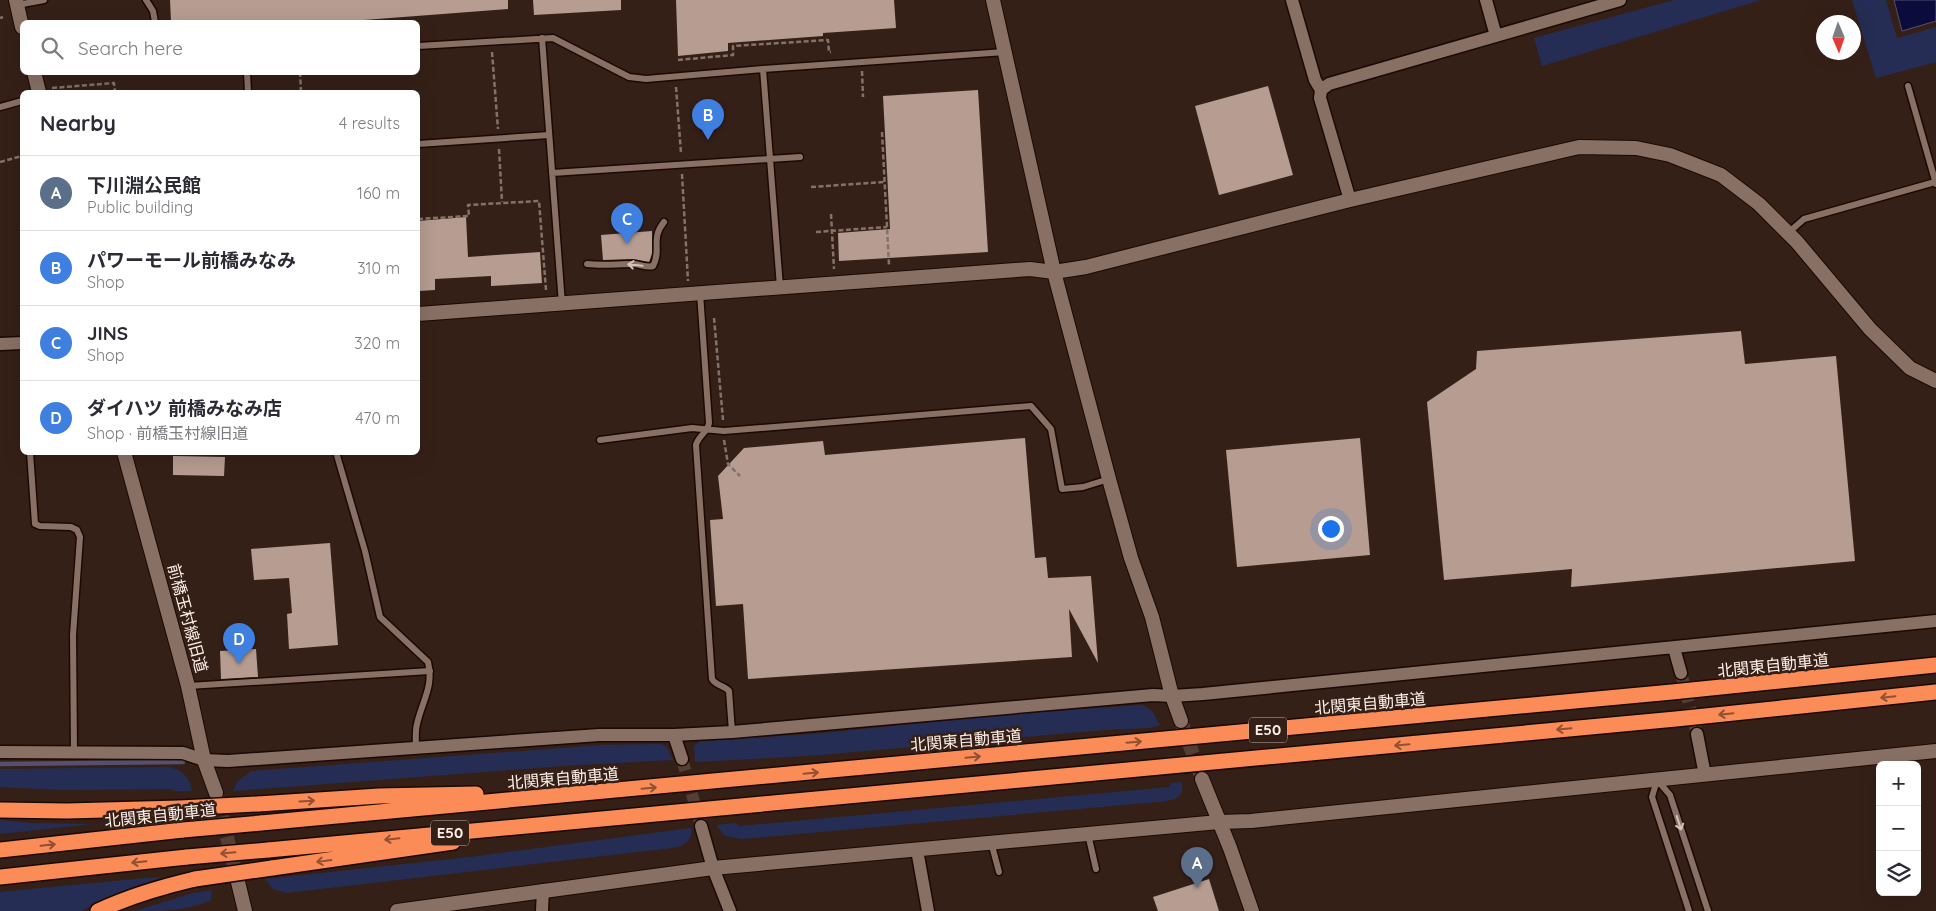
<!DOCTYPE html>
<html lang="en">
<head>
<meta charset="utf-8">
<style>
	body { margin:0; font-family:Quicksand,"Noto Sans JP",sans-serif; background:#f2f2f3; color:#2b2b33 }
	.controls { position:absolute; right:15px; bottom:15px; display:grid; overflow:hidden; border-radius:8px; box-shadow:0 5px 20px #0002 }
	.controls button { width:45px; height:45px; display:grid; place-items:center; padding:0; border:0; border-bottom:1px solid #e1e1e2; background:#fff; color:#2b2b33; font:25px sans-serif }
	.compass { position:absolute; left:1816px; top:15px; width:45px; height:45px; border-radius:50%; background:#fff; box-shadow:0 5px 20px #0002; rotate:178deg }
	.you { position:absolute; left:1330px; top:528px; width:18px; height:18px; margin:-12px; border:4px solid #fff; border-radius:50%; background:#1a73e8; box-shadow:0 0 0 8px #1a73e833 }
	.badge { display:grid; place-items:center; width:32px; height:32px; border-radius:50%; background:#7c3aed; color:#fff; font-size:16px; font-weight:700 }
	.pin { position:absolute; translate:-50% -41px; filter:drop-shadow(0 1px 2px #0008) }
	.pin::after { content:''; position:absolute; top:26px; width:18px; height:15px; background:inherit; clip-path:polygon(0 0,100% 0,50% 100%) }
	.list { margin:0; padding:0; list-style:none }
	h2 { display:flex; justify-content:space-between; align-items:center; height:65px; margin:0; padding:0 20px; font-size:21px }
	h2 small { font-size:16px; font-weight:400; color:#7c7c81 }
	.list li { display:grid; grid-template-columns:32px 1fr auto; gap:15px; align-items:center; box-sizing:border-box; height:75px; padding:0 20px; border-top:1px solid #e1e1e2 }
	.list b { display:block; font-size:19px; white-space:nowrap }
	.list p { margin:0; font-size:16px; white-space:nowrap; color:#7c7c81 }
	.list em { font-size:16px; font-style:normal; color:#7c7c81 }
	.icon { flex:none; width:28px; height:28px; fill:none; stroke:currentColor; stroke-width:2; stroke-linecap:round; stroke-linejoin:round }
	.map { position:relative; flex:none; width:1936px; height:911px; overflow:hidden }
	.search { position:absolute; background:#fff; box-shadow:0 5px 20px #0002; left:20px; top:20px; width:400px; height:55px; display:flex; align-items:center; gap:12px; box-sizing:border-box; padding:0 18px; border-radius:8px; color:#7c7c81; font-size:19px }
	.panel { position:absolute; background:#fff; box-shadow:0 5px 20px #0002; left:20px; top:90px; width:400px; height:365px; border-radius:8px }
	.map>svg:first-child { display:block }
</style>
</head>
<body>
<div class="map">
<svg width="1936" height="911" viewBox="0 0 1936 911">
	<rect width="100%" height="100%" fill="#352017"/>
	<path fill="#262d54" d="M1674 0H1761L1542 66 1534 38Z
		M1852 0H1886L1897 38 1936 27V62L1876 78Z
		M1143 705 1152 711 1160 725 1150 728 1103 730 821 755 700 762 695 761 694 746 700 741 813 734 1023 713Z
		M661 744 667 747 673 760 563 766 234 791 236 783 251 771 602 745Z
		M168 767C183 770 189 776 192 791H175L171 789 61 790 0 787V769Z
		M1181 782C1187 799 1170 801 1157 802L742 839 725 836 716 825 735 823 739 826 1170 787V783Z
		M0 820 31 823 93 824 0 834Z
		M691 828C693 841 684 846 672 848L286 893 273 889 265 879 470 857Z
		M157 877 161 878 132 887 102 900 81 911H0V892Z
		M212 890 211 900C189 911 161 911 135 911L193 893Z"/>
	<path fill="#0b0c3c" stroke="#545070" d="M1894 0H1936V21L1902 31Z"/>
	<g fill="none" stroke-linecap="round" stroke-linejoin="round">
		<path stroke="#545070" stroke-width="4.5" d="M0 764 183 762"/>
	</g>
	<path fill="#b69c91" d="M170 0H508V9L338 22H171Z
		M533 0H621V10L534 15Z
		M676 0H894L896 28 823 33V36L728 43V51L678 56Z
		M1268 86 1293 175 1219 195 1195 106Z
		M978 90 988 252 839 261 838 233 890 229 883 96Z
		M466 217 468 257 540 252 542 283 491 286V276L435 279V290L418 291V221Z
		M652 231V254L649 262 633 259 603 260 601 235Z
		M1741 331 1745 364 1836 356 1855 561 1571 587 1572 569 1444 580 1427 402 1476 369 1477 351Z
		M1025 438 1035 558 1046 557 1048 578 1091 576 1098 663 1069 609 1072 657 748 679 743 604 716 606 710 520 723 519 718 476 744 448 823 441 825 455Z
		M1360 438 1370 555 1237 567 1226 450Z
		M173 456 225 457 224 476 173 475Z
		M330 543 338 645 289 649 287 614 292 613 289 578 254 580 251 549Z
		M256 649 258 677 221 679 220 651Z
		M1209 879 1219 911H1158L1153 897Z"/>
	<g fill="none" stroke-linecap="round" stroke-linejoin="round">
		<path stroke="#533f36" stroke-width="12" stroke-dasharray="12 6" stroke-linecap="butt" d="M1681 673 1697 734
			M682 759 701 826"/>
		<path stroke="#533f36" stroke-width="14" stroke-dasharray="14 7" stroke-linecap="butt" d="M1181 721 1202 779
			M217 796 238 882"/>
		<defs>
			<path id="service" d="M146 0 153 11 155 22
				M17 5 44 0
				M542 38 562 304
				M418 46 553 38 629 77 646 79 763 69 1005 52
				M763 69 780 287
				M247 72 248 92
				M1908 86 1936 184
				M0 107 22 101
				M418 144 549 135
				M552 173 800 157
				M1788 233 1804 219 1935 182
				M587 264C603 266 617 264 633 264 640 264 646 268 653 266 662 250 650 239 664 222
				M700 293 709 423C708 432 698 436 696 445L712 679C716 686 724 685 729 691L732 732
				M600 440 692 428 724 431 1031 406 1051 429 1062 489 1083 487 1109 479
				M30 452 35 524 40 526 71 527 77 530 80 537 73 635 74 752
				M336 452 365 551 380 617 428 662C434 687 422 701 417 724 415 732 416 740 416 748
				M188 686 430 671
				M1657 780 1652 797 1689 911
				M1658 781 1670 795 1708 911
				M1088 834 1096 869
				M991 842 999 872"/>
			<path id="minor" d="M1292 0 1315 80 1321 90
				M1486 0 1496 36
				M1350 200 1320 98 1321 90 1329 84 1620 0
				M0 344 22 343
				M1674 648 1681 673
				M1697 734 1705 775
				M674 735 682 759
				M0 752 183 753 204 760 228 761 599 735H674L732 732 1153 695 1172 696 1203 694 1936 621
				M701 826 713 868 730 911
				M917 850 928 911
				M542 911 543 890"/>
			<path id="tertiary" d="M16 0 22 27
				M993 0 1054 272 1109 479 1131 558 1152 617 1172 696 1181 721
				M34 72 39 92
				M418 314 1030 269 1054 272 1086 267 1350 200 1579 147 1636 148 1670 155 1721 175 1759 204 1797 242 1870 329 1910 368 1936 381
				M124 452 188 686 204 760 216 793
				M1202 779 1230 848 1252 911
				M238 882 245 911
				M397 911 713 868 1219 822 1251 821 1936 751"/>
			<path id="motorway" d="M258 804 379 796 476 794
				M0 810 67 811 180 808
				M261 823 1672 692 1936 665
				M0 850 183 830
				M268 850 1676 719 1936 692
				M272 868 453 842
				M0 877 187 857
				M98 911C130 896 161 887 195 879"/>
		</defs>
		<use href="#service" stroke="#1b0903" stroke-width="9"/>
		<use href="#minor" stroke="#1b0903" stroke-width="15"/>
		<use href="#tertiary" stroke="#1b0903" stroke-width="16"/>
		<use href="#motorway" stroke="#1b0903" stroke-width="18"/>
		<path stroke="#84726a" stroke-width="2.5" stroke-dasharray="5 2.5" stroke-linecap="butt" d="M0 18 3 17
			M492 52 498 129
			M678 60 733 55V46L828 40 829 52H831
			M862 71 863 97
			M300 72 301 92
			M676 87 681 153
			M52 88 114 83 115 92
			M882 132 889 265
			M499 149 502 202
			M0 162 22 156
			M682 174 688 281
			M811 187 884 182
			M831 214 834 269
			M418 219 469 216 468 205 539 201 546 290
			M816 232 887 227
			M714 318 723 420
			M724 440 728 464 740 476"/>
		<use href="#service" stroke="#897065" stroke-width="6"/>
		<use href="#minor" stroke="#897065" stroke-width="12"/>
		<use href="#tertiary" stroke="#897065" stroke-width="14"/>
		<use href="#motorway" stroke="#fc8c57" stroke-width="15"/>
		<defs>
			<path id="motorway-bridge" d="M180 808 258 804
				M183 830 261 823
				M187 857 268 850
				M195 879 272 868"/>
		</defs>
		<use href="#motorway-bridge" stroke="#1b0903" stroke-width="18" stroke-linecap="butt"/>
		<use href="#motorway-bridge" stroke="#fc8c57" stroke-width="15"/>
	</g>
	<defs><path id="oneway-shaft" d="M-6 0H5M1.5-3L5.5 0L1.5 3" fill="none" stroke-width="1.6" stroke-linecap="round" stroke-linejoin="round" transform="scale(1.25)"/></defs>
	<g stroke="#d5c3bb">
		<use href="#oneway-shaft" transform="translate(635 265) rotate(-174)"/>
		<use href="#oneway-shaft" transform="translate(1679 823) rotate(72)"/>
	</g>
	<g stroke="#8f5134">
		<use href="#oneway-shaft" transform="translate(1888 697) rotate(174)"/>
		<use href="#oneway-shaft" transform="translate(1726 714) rotate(174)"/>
		<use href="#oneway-shaft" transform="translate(1564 729) rotate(175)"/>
		<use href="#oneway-shaft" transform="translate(1134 742) rotate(-5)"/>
		<use href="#oneway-shaft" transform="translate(1402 745) rotate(175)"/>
		<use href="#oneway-shaft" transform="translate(973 757) rotate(-5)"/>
		<use href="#oneway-shaft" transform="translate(811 773) rotate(-5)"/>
		<use href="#oneway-shaft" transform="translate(649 788) rotate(-5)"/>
		<use href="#oneway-shaft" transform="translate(307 801) rotate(-3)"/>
		<use href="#oneway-shaft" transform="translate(392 839) rotate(174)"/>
		<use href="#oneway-shaft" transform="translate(48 845) rotate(-6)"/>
		<use href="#oneway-shaft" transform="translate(228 853) rotate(175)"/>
		<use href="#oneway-shaft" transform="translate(324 861) rotate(172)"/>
		<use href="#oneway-shaft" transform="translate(139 862) rotate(174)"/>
	</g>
	<g text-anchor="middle" stroke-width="5" stroke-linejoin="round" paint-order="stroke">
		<g fill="#352017" stroke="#c2b2aa" stroke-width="1">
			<rect x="1249" y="717.5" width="38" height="25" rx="4"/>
			<rect x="431" y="820.5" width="38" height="25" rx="4"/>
		</g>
		<g font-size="15" font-weight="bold" fill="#fef0e9">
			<text x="1268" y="735">E50</text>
			<text x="450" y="838">E50</text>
		</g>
		<g font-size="16" fill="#fef0e9" stroke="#352017">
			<text transform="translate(188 618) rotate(75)" y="6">前橋玉村線旧道</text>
			<text transform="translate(1773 665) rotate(-6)" y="6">北関東自動車道</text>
			<text transform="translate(1370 703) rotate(-5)" y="6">北関東自動車道</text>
			<text transform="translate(966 740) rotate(-5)" y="6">北関東自動車道</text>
			<text transform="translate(563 778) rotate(-5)" y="6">北関東自動車道</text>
			<text transform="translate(160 815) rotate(-6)" y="6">北関東自動車道</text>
		</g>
	</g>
</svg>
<div class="controls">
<button>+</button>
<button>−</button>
<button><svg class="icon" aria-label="layers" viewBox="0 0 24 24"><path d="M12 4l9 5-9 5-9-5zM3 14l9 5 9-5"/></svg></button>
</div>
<svg class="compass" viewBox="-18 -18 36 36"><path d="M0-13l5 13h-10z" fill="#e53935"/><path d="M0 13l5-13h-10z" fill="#7c7c81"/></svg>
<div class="you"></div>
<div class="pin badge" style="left:1197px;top:888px;background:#5c6f8a">A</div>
<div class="pin badge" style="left:708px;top:140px;background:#3f7fe0">B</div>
<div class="pin badge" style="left:627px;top:244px;background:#3f7fe0">C</div>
<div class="pin badge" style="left:239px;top:664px;background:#3f7fe0">D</div>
<div class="search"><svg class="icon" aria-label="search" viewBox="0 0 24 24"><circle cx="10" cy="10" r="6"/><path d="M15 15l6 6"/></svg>Search here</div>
<section class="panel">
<h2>Nearby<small>4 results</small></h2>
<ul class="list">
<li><span class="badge" style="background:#5c6f8a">A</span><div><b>下川淵公民館</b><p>Public building</p></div><em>160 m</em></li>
<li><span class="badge" style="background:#3f7fe0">B</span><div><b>パワーモール前橋みなみ</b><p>Shop</p></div><em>310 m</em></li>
<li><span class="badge" style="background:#3f7fe0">C</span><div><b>JINS</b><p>Shop</p></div><em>320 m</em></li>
<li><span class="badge" style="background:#3f7fe0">D</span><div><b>ダイハツ 前橋みなみ店</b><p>Shop · 前橋玉村線旧道</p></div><em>470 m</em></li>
</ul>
</section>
</div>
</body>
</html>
